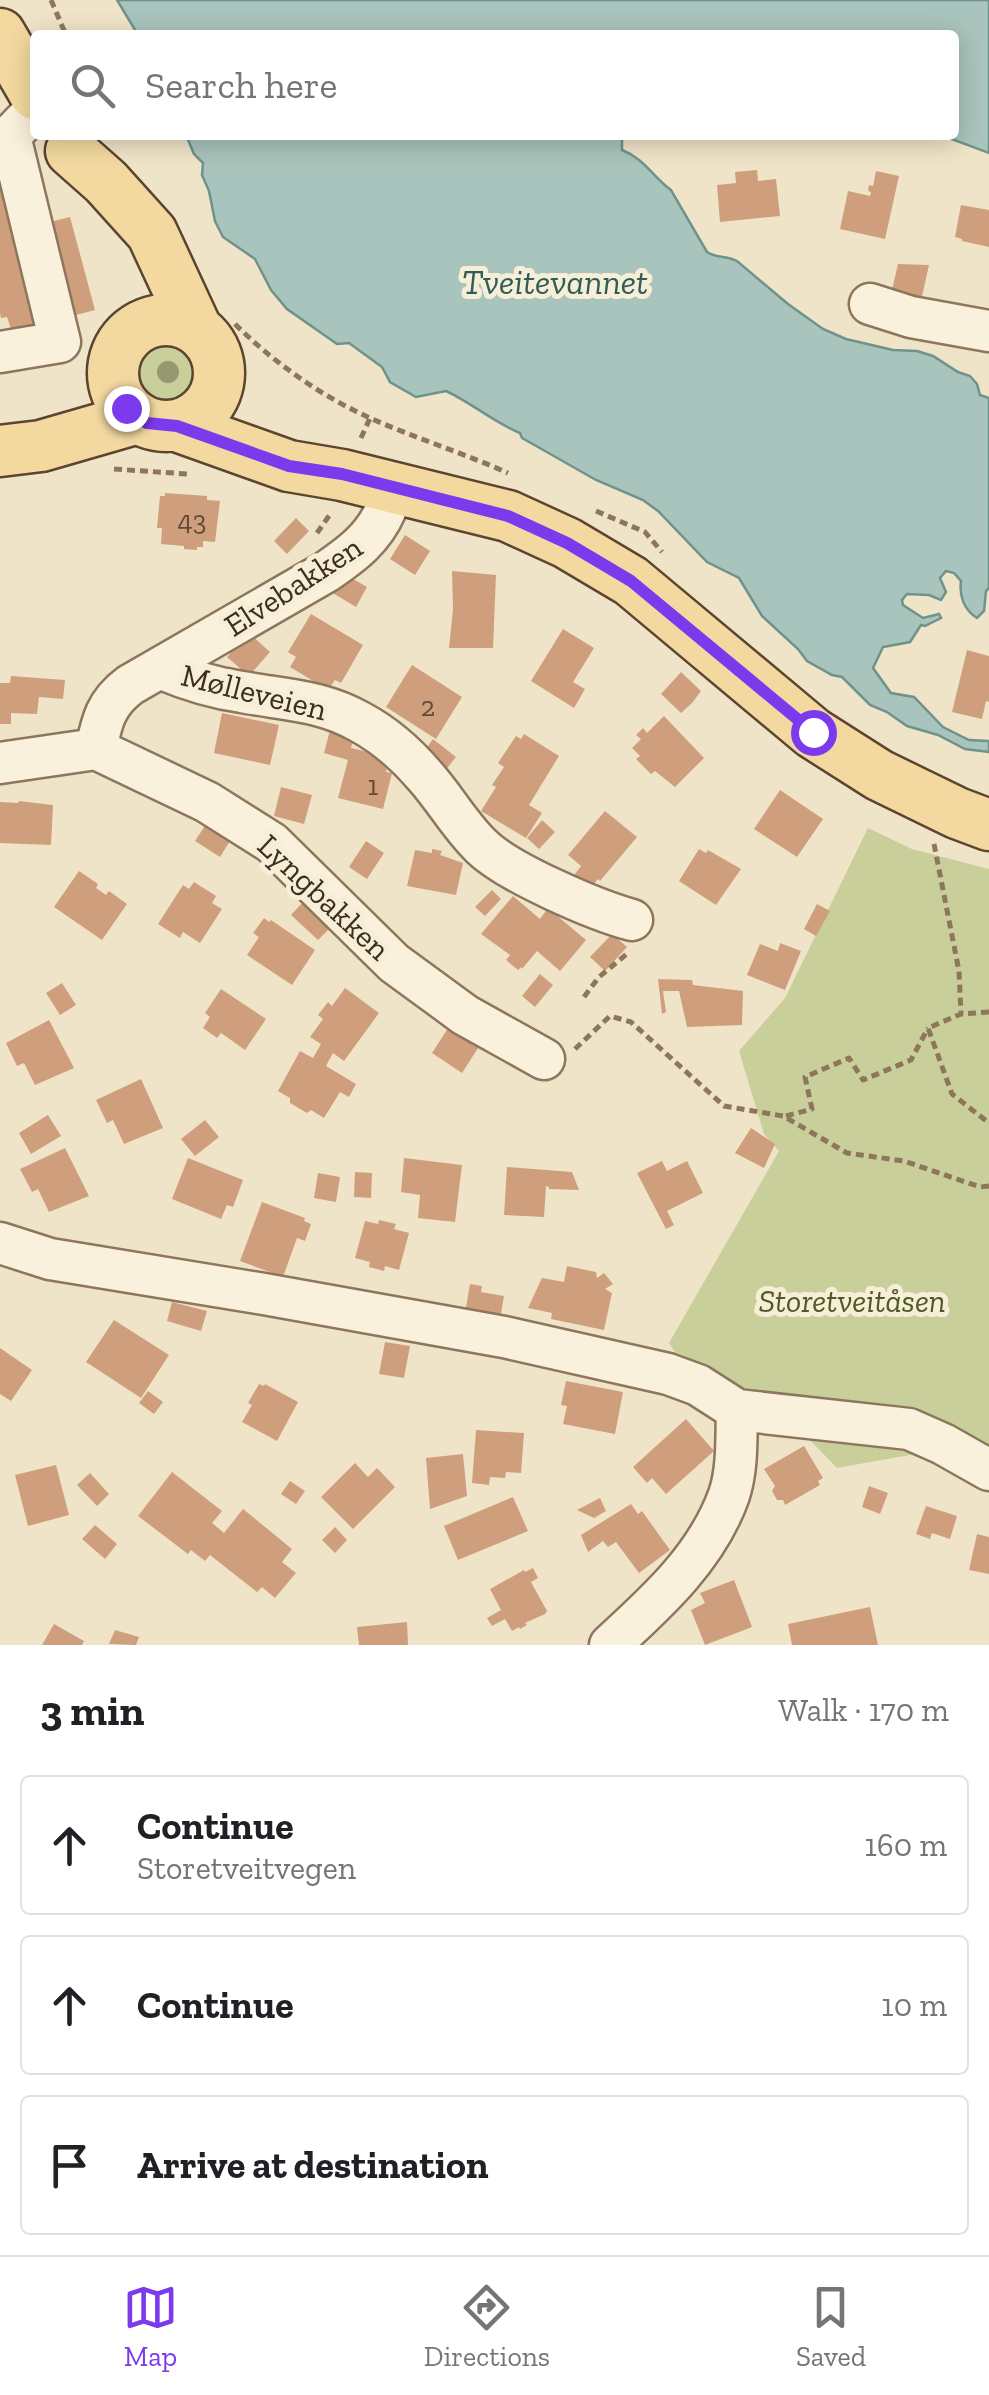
<!DOCTYPE html>
<html lang="en">
<head>
<meta charset="utf-8">
<style>
	body { margin:0; font-family:"Zilla Slab",serif; background:#f6f6f6; color:#202124 }
	.stop { position:absolute; width:30px; height:30px; margin:-22px; border:8px solid #7c3aed; border-radius:50%; background:#fff }
	.stop.end { background:#7c3aed; border-color:#fff; box-shadow:0 2px 10px #0008 }
	.list { margin:0; padding:0; list-style:none }
	h2 { display:flex; justify-content:space-between; align-items:center; height:130px; margin:0; padding:0 40px; font-size:42px }
	h2 small { font-size:32px; font-weight:400; color:#757577 }
	.list li { display:grid; grid-template-columns:65px 1fr auto; gap:30px; align-items:center; box-sizing:border-box; height:140px; margin:0 20px 20px; padding:0 20px; border:2px solid #e0e0e0; border-radius:10px }
	.list b { display:block; font-size:38px; white-space:nowrap }
	.list p { margin:0; font-size:32px; white-space:nowrap; color:#757577 }
	.list em { font-size:32px; font-style:normal; color:#757577 }
	.icon { flex:none; width:55px; height:55px; fill:none; stroke:currentColor; stroke-width:2; stroke-linecap:round; stroke-linejoin:round }
	.map { position:relative; flex:none; width:989px; height:1645px; overflow:hidden }
	.search { position:absolute; background:#fff; box-shadow:0 5px 25px #0003; left:30px; right:30px; top:30px; height:110px; display:flex; align-items:center; gap:25px; box-sizing:border-box; padding:0 35px; border-radius:10px; color:#757577; font-size:38px }
	.sheet { height:610px; background:#fff }
	nav { display:flex; justify-content:space-around; align-items:center; box-sizing:border-box; height:140px; border-top:2px solid #e0e0e0; background:#fff; font-size:28px; color:#757577 }
	nav a { display:grid; justify-items:center; gap:5px }
	nav .on { color:#7c3aed }
	.map>svg:first-child { display:block }
</style>
</head>
<body>
<div class="map">
<svg width="989" height="1645" viewBox="0 0 989 1645">
	<rect width="100%" height="100%" fill="#f0e4c8"/>
	<path fill="#c9cf9b" d="M140 374a27 27 0 1 1 54 0a27 27 0 1 1-54 0Z
		M868 828 912 849 989 869V1448L932 1451 837 1468 802 1432 692 1378 669 1343 779 1151 764 1134 739 1051 785 998Z"/>
	<path fill="#a9c4bc" stroke="#6f938a" stroke-width="2.5" d="M117 0H989V153L941 135H954V35H138Z
		M186 135H627L622 140V150C645 159 653 177 671 190L707 252C716 258 727 256 737 261L788 304 823 329 846 339 893 350 917 351 933 356 958 372 970 376 977 384 980 395 989 398V588L986 591 984 611 977 618C964 610 959 596 961 581L954 573 946 571 940 578 946 592 941 600 929 595 907 594 902 600 903 605 923 618 939 614 941 618 925 626 921 625 910 642 883 647 873 668 891 693 914 697 943 727 969 740 989 741V752L965 749 938 735 907 726 887 712 870 705 842 677 832 675 807 661 798 649 762 616 739 578 707 562 658 511 643 500 596 480 522 438 520 433C493 422 472 403 446 391L416 397 390 382 382 367 349 343 337 344 287 309 271 290 255 259 223 237 215 221 209 191 202 175 203 163 194 154Z"/>
	<path fill="#cf9f7d" d="M757 170 758 181 776 179 780 216 720 222 717 185 736 183 735 172Z
		M876 171 899 176 885 239 840 229 848 191 870 196 871 192 868 191 869 185 873 186Z
		M31 181 42 224 70 217 95 310 12 332 7 317 1 318 0 313V189Z
		M961 205 989 210V247L962 241V239L955 237Z
		M898 264 929 265 921 301 891 294Z
		M165 493 207 496V500L220 501 215 542 203 541V547H197V550L184 549V546L161 544 162 528H157L160 496H165Z
		M296 518 309 531 287 554 274 541Z
		M405 535 430 551 415 575 390 559Z
		M452 571 496 575 493 648H449L453 609Z
		M343 573 367 587 356 607 331 592Z
		M311 614 363 645 341 683 335 680 328 690 290 667 296 657 288 652Z
		M563 629 594 648 573 682 585 689 574 708 531 681Z
		M249 633 270 652 249 676 227 657Z
		M967 650 989 656V702L986 701 982 719 952 712Z
		M412 665 462 697 436 739 386 707Z
		M681 672 701 691 692 703 681 713 661 694Z
		M11 676 65 680 63 699 39 697 37 714 11 713V724H0V683H10Z
		M222 713 279 725 270 765 214 753Z
		M664 716 704 758 675 787 655 771 651 774 636 759 640 756 632 748 641 739 636 735 643 728 647 733Z
		M330 730 354 737 351 748 386 756 384 764 388 765 386 772 392 773 383 809 338 798 348 760 324 753Z
		M524 734 559 756 529 805 542 813 526 838 481 811 496 787 492 785 504 767 498 763 516 736 521 739Z
		M433 739 456 757 444 772 422 754Z
		M281 787 312 795 304 824 274 816Z
		M780 790 823 819 797 857 754 829Z
		M19 801 53 805 51 845 0 843V802L18 803Z
		M605 811 637 837 600 881 598 879 587 892 569 882 581 866 568 855Z
		M210 818 235 833 220 857 195 841Z
		M542 820 555 832 539 849 527 838Z
		M366 841 384 853 367 879 349 867Z
		M432 849 442 851 440 855 463 863 456 895 407 886 415 850 432 853Z
		M699 849 706 853 708 850 741 869 716 905 679 881Z
		M79 871 98 884 96 888 106 895 109 891 127 904 102 940 54 907Z
		M194 882 216 896 212 903 222 909 200 943 183 932 180 938 158 924 183 885 189 889Z
		M492 890 501 899 485 916 475 907Z
		M513 896 540 919 548 908 586 940 560 971 537 951 522 969 521 967 518 970 506 960 510 955 481 934Z
		M305 900 332 926 318 940 291 915Z
		M817 904 830 911 816 936 804 929Z
		M264 918 269 922 271 920 315 950 292 985 247 955 259 937 253 933Z
		M612 934 627 947 605 971 590 957Z
		M780 943 801 951 785 990 747 975 760 944 778 951Z
		M540 974 553 985 535 1007 522 996Z
		M658 979 692 980 693 985 743 991 742 1025 687 1027 679 991H663L666 1012 662 1014Z
		M62 983 76 1005 60 1015 46 993Z
		M345 988 379 1013 344 1061 333 1053 326 1066 356 1084 349 1097 340 1092 324 1118 311 1110 307 1113 290 1103V1098L278 1091 300 1051 313 1058 321 1044 310 1037 323 1019 318 1015 328 1002 332 1006Z
		M221 989 266 1019 245 1050 221 1033 217 1038 203 1028 210 1017 205 1013Z
		M49 1020 74 1068 35 1085 24 1063 17 1066 6 1043Z
		M452 1022 482 1042 462 1073 432 1053Z
		M141 1079 163 1128 124 1144 113 1120 107 1123 96 1100Z
		M48 1115 61 1136 31 1154 19 1133Z
		M205 1120 219 1137 195 1156 181 1139Z
		M751 1128 775 1144 764 1168 735 1153Z
		M65 1148 89 1196 49 1212 38 1189 32 1192 20 1169Z
		M188 1158 243 1180 233 1207 227 1205 221 1219 172 1199Z
		M404 1158 462 1165 455 1222 418 1218 420 1195 401 1192Z
		M662 1161 667 1171 687 1161 703 1193 667 1211 674 1225 666 1229 637 1173Z
		M507 1167 572 1172 579 1190 549 1189V1187L546 1186 544 1217 504 1215Z
		M355 1172 372 1173 371 1198 354 1197Z
		M318 1173 340 1177 336 1202 314 1198Z
		M262 1202 305 1218 304 1221 311 1224 305 1241 297 1238 283 1277 240 1261Z
		M379 1220 396 1224 394 1229 409 1233 399 1270 385 1266 384 1271 369 1267 370 1262 355 1258 365 1221 378 1224Z
		M567 1266 596 1272 597 1278 604 1273 613 1284 605 1289 612 1293 604 1330 551 1319 552 1313 528 1308 542 1278 564 1282Z
		M470 1284 482 1286 481 1292 504 1296 499 1326 464 1319Z
		M172 1302 207 1311 201 1331 167 1321Z
		M114 1320 169 1355 141 1398 86 1362Z
		M385 1342 410 1346 404 1378 379 1374Z
		M0 1348 32 1370 11 1401 0 1394Z
		M566 1381 623 1392 615 1434 563 1424 567 1406 561 1405Z
		M259 1384 264 1386 265 1384 298 1402 277 1441 242 1422 252 1405 248 1403Z
		M148 1391 163 1402 154 1414 139 1403Z
		M686 1419 714 1451 666 1494 652 1478 647 1483 633 1467Z
		M476 1430 524 1433 521 1473 506 1472 505 1478 490 1477 489 1485 472 1483Z
		M804 1446 823 1478 818 1481 820 1485 785 1505 783 1500H777L772 1491 775 1486 764 1469Z
		M463 1454 467 1496 430 1509 426 1458Z
		M355 1463 368 1477 377 1468 395 1487 353 1529 321 1497Z
		M56 1465 69 1515 28 1526 15 1475Z
		M172 1472 222 1511 212 1523 224 1533 243 1509 292 1549 282 1562 296 1573 275 1598 262 1587 257 1592 210 1555 205 1561 191 1550 188 1554 138 1516Z
		M90 1473 109 1494 97 1506 77 1485Z
		M290 1481 305 1491 296 1504 281 1494Z
		M869 1486 888 1493 880 1514 862 1507Z
		M513 1497 528 1531 458 1560 444 1526Z
		M600 1498 606 1511 594 1518 577 1510Z
		M631 1504 638 1514 642 1511 670 1550 639 1573 616 1542 608 1547 603 1541 588 1552 581 1535Z
		M926 1506 957 1516 950 1539 932 1533 930 1539 916 1534Z
		M95 1525 117 1544 105 1559 82 1539Z
		M335 1527 347 1540 335 1553 322 1540Z
		M977 1534 989 1537V1574L969 1570Z
		M533 1568 538 1578 531 1582 547 1611 545 1614 525 1623 527 1625 520 1629 519 1627 512 1631 505 1619 492 1626 487 1618 501 1610 490 1589 524 1570 525 1572Z
		M734 1580 752 1627 705 1645 691 1610 705 1603 700 1593Z
		M870 1607 878 1645H792L788 1624Z
		M407 1622 408 1645H359L357 1627Z
		M54 1624 84 1641 82 1645H42Z
		M115 1630 139 1637 136 1645 109 1644Z"/>
	<g fill="none" stroke-linecap="round" stroke-linejoin="round">
		<defs>
			<path id="minor" d="M870 304 911 317 989 331
				M0 352 60 342 10 136 35 110
				M162 669C188 680 214 688 242 692 285 700 321 700 360 722 384 735 406 754 424 775 445 798 459 825 482 847 509 873 595 910 632 920
				M96 749 207 802 272 843 394 963 465 1015 544 1059
				M0 763 96 749C102 720 106 703 130 685L326 572C352 554 373 539 386 509
				M0 1243 50 1259 264 1294 504 1337 668 1374 698 1385 737 1410 909 1429 943 1444 989 1470
				M610 1645C657 1602 707 1557 729 1495 738 1468 736 1437 737 1410"/>
			<path id="major" d="M0 34 35 94
				M71 151 106 182 152 233 196 328
				M113 373a53 53 0 1 1 106 0a53 53 0 1 1-106 0Z
				M177 426 289 466 342 475 508 516 567 543 631 581 813 733 879 775 957 813 989 825
				M0 451 41 446 138 418"/>
		</defs>
		<use href="#minor" stroke="#8d765c" stroke-width="45"/>
		<use href="#major" stroke="#5b4430" stroke-width="55"/>
		<path stroke="#8d765c" stroke-width="5" stroke-dasharray="8 5" stroke-linecap="butt" d="M51 0 66 35
			M235 324C273 362 321 396 370 418 415 438 463 453 508 473
			M361 438 370 418
			M114 469 188 474
			M596 511 645 532 662 552
			M317 533 331 513
			M934 844 959 971 961 1014
			M584 997 599 977 628 953
			M989 1012 961 1014 928 1028 952 1094 989 1123
			M575 1049 610 1016 631 1022 724 1106 783 1116 847 1153 904 1161 980 1187 989 1186
			M786 1116 812 1109 805 1077 849 1058 863 1080 911 1060 928 1028"/>
		<use href="#minor" stroke="#faf1dc" stroke-width="40"/>
		<use href="#major" stroke="#f3d9a0" stroke-width="50"/>
	</g>
	<circle fill="#96986f" cx="168" cy="372" r="11"/>
	<g fill="none" stroke-linecap="round" stroke-linejoin="round">
		<path stroke="#7c3aed" stroke-width="12" d="M126 408 147 423 177 426 289 466 342 474 508 516 567 543 631 581 813 732"/>
	</g>
	<g text-anchor="middle" stroke-width="10" stroke-linejoin="round" paint-order="stroke">
		<g font-size="28" fill="#624a37">
			<text x="192" y="530">43</text>
			<text x="428" y="716">2</text>
			<text x="373" y="795">1</text>
		</g>
		<g font-size="32" fill="#3d2e20" stroke="#f7eed8">
			<text transform="translate(293 586) rotate(-33)" y="11">Elvebakken</text>
			<text transform="translate(254 692) rotate(14)" y="11">Mølleveien</text>
			<text transform="translate(324 897) rotate(43)" y="11">Lyngbakken</text>
		</g>
		<g font-size="32" font-style="italic" fill="#4d5a26" stroke="#f7eed8">
			<text x="852" y="1312">Storetveitåsen</text>
		</g>
		<g font-size="35" font-style="italic" fill="#2f5d5a" stroke="#f7eed8">
			<text x="555" y="294">Tveitevannet</text>
		</g>
	</g>
</svg>
<div class="stop" style="left:813px;top:732px"></div>
<div class="stop end" style="left:126px;top:408px"></div>
<div class="search"><svg class="icon" aria-label="search" viewBox="0 0 24 24"><circle cx="10" cy="10" r="6"/><path d="M15 15l6 6"/></svg>Search here</div>
</div>
<section class="sheet">
<h2>3 min<small>Walk · 170 m</small></h2>
<ul class="list">
<li><svg class="icon" aria-label="ahead" viewBox="0 0 24 24"><path d="M12 20V5M6 11l6-6 6 6"/></svg><div><b>Continue</b><p>Storetveitvegen</p></div><em>160 m</em></li>
<li><svg class="icon" aria-label="ahead" viewBox="0 0 24 24"><path d="M12 20V5M6 11l6-6 6 6"/></svg><div><b>Continue</b></div><em>10 m</em></li>
<li><svg class="icon" aria-label="arrive" viewBox="0 0 24 24"><path d="M6 21V4h12l-3 4 3 4H6"/></svg><div><b>Arrive at destination</b></div></li>
</ul>
</section>
<nav>
<a class="on"><svg class="icon" aria-label="map" viewBox="0 0 24 24"><path d="M3 6l6-2 6 2 6-2v14l-6 2-6-2-6 2zM9 4v14M15 6v14"/></svg>Map</a>
<a><svg class="icon" aria-label="directions" viewBox="0 0 24 24"><path d="M12 3l9 9-9 9-9-9zM9 14v-3h6M13 9l2 2-2 2"/></svg>Directions</a>
<a><svg class="icon" aria-label="saved" viewBox="0 0 24 24"><path d="M7 4h10v16l-5-4-5 4z"/></svg>Saved</a>
</nav>
</body>
</html>
